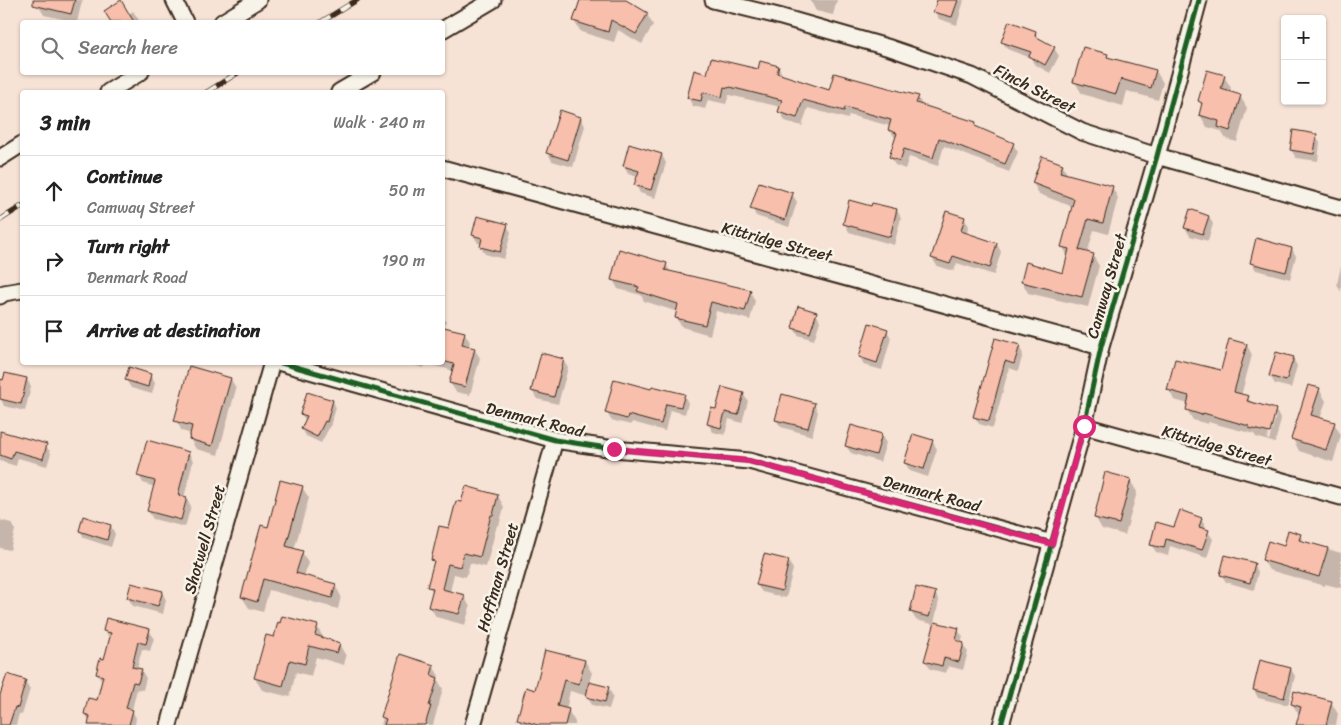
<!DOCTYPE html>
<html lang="en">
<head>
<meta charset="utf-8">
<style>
	body { margin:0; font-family:Sriracha,sans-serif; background:#f6f6f6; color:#222 }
	.controls { position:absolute; right:15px; top:15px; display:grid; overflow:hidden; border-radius:5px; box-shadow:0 1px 4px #0004 }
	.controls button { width:45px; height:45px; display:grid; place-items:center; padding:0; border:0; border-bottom:1px solid #e0e0e0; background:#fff; color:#222; font:25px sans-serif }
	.stop { position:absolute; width:15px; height:15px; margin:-11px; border:4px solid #db2777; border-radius:50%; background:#fff }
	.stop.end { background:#db2777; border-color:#fff; box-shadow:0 1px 5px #0008 }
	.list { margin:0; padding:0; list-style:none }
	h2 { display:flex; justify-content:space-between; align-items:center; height:65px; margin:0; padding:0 20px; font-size:21px }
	h2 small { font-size:16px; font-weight:400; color:#767676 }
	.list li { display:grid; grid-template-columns:32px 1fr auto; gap:15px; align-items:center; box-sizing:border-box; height:70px; padding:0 20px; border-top:1px solid #e0e0e0 }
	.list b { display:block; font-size:19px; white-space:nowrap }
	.list p { margin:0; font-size:16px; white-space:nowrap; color:#767676 }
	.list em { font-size:16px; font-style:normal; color:#767676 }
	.icon { flex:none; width:28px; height:28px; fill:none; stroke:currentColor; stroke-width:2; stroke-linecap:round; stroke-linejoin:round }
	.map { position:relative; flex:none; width:1341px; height:725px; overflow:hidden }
	.search { position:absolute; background:#fff; box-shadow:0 1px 4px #0004; left:20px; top:20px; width:425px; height:55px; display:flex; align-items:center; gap:12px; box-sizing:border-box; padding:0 18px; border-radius:5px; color:#767676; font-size:19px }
	.panel { position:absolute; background:#fff; box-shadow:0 1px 4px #0004; left:20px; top:90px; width:425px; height:275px; border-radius:5px }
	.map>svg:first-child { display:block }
</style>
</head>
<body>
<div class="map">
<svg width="1341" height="725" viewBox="0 0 1341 725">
	<rect width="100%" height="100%" fill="#f7e3d6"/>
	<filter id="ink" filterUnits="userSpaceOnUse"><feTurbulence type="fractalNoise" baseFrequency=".02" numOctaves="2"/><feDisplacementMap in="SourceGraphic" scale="10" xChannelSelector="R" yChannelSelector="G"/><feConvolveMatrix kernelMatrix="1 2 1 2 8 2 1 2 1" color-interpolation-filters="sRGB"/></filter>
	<g filter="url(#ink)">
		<path fill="#0003" fill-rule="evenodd" d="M39 0H84L82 1 77 22 44 15 38 5Z
			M581 0H623L647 14 653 25 642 44 618 30 614 42 581 32 574 21Z
			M810 0H837L833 15 816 11Z
			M938 0H964L957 25 939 19 935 12Z
			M105 11 128 15 133 11 140 22H112Z
			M1035 32 1040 40 1054 48 1059 56 1050 73 1034 64 1031 58 1007 49 1002 41Z
			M1107 55 1109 58 1156 71 1163 83 1158 100 1127 91 1123 106 1082 94 1075 82Z
			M778 67 783 75 830 91 918 97 923 107 976 123 979 130 1013 144 1018 152 1009 172 944 146 938 166 909 157 905 169 895 165 890 157 896 139 889 129 890 126 849 115 848 119 808 108 802 126 785 121 780 112 781 107 729 95 726 104 708 100 705 109 693 106 688 98 708 75 759 71Z
			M1224 76 1231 88 1229 93 1240 96 1247 108 1237 142 1226 139 1221 131 1207 127 1200 115 1203 107 1199 101Z
			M581 118 585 126 573 167 552 161 548 153Z
			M1316 135 1320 143 1318 161 1296 158 1291 150Z
			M662 155 666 163 655 198 640 193 636 185 638 177 628 174 624 166Z
			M1062 165 1068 175 1112 187 1118 198 1108 234 1094 230 1087 254 1093 255 1099 266 1088 307 1028 293 1022 282 1027 264 1064 274 1068 257 1063 247 1073 207 1039 194 1033 183Z
			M792 194 797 202 789 227 756 216 752 208Z
			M872 207 897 210 901 218 894 245 849 232 845 224Z
			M1209 217 1213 224 1208 241 1190 236 1185 228Z
			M964 218 969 226 966 234 997 244 1001 252 994 275 957 263 954 271 937 266 932 258Z
			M507 225 511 233 504 259 485 254 481 247 482 244 478 243 473 235Z
			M1292 249 1296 256 1290 279 1256 270 1251 262Z
			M666 264 671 273 750 291 755 301 750 320 716 311 710 335 682 327 676 318 678 312 644 301 641 295 618 289 613 280Z
			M1341 266V292L1337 284Z
			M816 313 820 321 814 340 798 335 793 327Z
			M442 316 446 321 444 328 465 334 470 342 468 348 475 350 480 358 470 395 456 392 450 383 454 371 425 363 424 368 403 362H442Z
			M887 330 891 338 882 370 864 365 860 357Z
			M996 339 1019 346 1023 354 1018 371 1009 368 993 428 979 424 974 416Z
			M1247 345 1252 355 1241 396 1248 397 1251 403 1275 410 1281 419 1275 443 1256 437 1254 434 1208 422V424L1193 420 1187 410 1189 404 1174 400 1169 390 1221 372ZM1273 416H1276L1269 440 1267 439Z
			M1293 358 1297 366 1291 388 1275 384 1270 376Z
			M563 360 568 368 558 404 537 399 532 391Z
			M150 375 155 383 152 394 131 388 126 380Z
			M27 379 31 387 25 411 4 406 0 397Z
			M231 379 236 389 218 455 196 449 190 439 191 434 182 431 176 421Z
			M1319 389 1326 401 1320 419 1334 423 1341 435 1333 462 1299 451 1293 439Z
			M652 391 684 395 688 403 685 414 670 410 665 431 632 422 631 425 611 420 607 413Z
			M743 394 748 401 742 423 729 419 725 435 713 432 708 424 717 411Z
			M333 401 336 408 330 428H329L321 443 306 436 302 429 306 421 301 414Z
			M814 404 818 412 812 436 781 427 776 420Z
			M0 432 46 446 51 453 47 466 18 458 16 466 0 461Z
			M881 435 886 443 880 462 851 453 846 446Z
			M932 441 937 449 928 477 910 471 905 463Z
			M189 453 193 461 184 498H186L191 506 185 527 153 519 148 511 155 487 143 483 139 475Z
			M1130 480 1137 492 1125 535 1102 529 1095 517Z
			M302 487 309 498 294 550 302 552 308 563 304 577 335 585 341 596 338 609 269 590 263 612 249 608 242 597 269 529Z
			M498 496 504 507 499 526 497 525 486 567 470 563 466 577 454 574 450 592 464 596 470 607 465 625 436 617 430 606 433 593 429 586 435 564 432 560 450 530 462 504Z
			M84 518 111 526 115 534 111 547 84 538 80 530Z
			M1201 519 1206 527 1204 530 1208 532 1213 539 1207 558 1170 546 1168 556 1156 552 1151 544 1175 529Z
			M0 520 11 523 15 530 10 550 0 548Z
			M1300 535 1304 542 1341 553V588L1325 584V586L1269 570 1263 560 1285 547Z
			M788 561 793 569 786 598 762 592 757 585Z
			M1254 564 1258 572 1254 590 1226 582 1221 574Z
			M162 592 166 600 163 614 133 606 128 598Z
			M935 593 939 601 934 623 958 630 963 637 961 643 968 652 963 670 948 666 946 673 930 669 926 661 936 625 916 620 911 612Z
			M317 626 324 639 339 644 346 656 344 665 316 657 311 676 296 672 290 697 262 690 255 678 275 639Z
			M149 630 154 638 150 651 142 649 137 669 141 670 146 678 143 690 137 689 132 710 136 718 135 725H89L90 722 85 714 98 702 102 682 97 674 105 661 111 639 104 631Z
			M401 656 433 666 439 676 438 680 443 689 433 725H381Z
			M585 661 592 673 589 683 608 688 613 696 609 709 592 705 587 696 570 691 566 710H568L575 722V725H522L519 719 536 691Z
			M1291 669 1295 676 1288 705 1258 698 1254 690Z
			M25 681 30 689 22 715 19 714 16 725H0V700Z
			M1331 702 1338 714 1336 725H1298L1300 716 1292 704Z"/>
		<path fill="#f7bfac" stroke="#3b2a1e" d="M33 0H75L71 14 33 5Z
			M121 0 134 22H111L104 11Z
			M580 0H626L648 13 636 34 611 20 608 32 573 21Z
			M937 0H958L952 17 933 12Z
			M1009 21 1036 31 1035 36 1055 47 1045 65 1029 56 1031 52 1001 42Z
			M1083 47 1108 54 1107 57 1156 70 1151 88 1121 79 1116 94 1073 82Z
			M711 58 758 69 760 61 779 66 777 73 829 90 834 73 900 91 919 96 916 103 976 122 975 126 1014 143 1005 164 939 138 933 158 904 149 900 161 889 157 897 133 888 130 891 120 845 107 844 111 803 100 797 118 778 112 782 100 730 87 729 88 724 87 722 97 703 92 701 101 687 98 694 70 707 74Z
			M1207 70 1225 75 1221 89 1241 95 1230 131 1218 127 1219 121 1199 115 1202 103 1198 101Z
			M560 110 581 117 568 160 546 153Z
			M1293 130 1317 134 1314 154 1290 150Z
			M629 144 662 154 651 190 634 185 639 171 623 166Z
			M1042 156 1063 164 1060 172 1113 186 1103 223 1088 219 1079 250 1094 254 1082 297 1021 282 1026 262 1063 273 1069 249 1061 247 1074 199 1032 183Z
			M759 182 793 193 785 220 750 209Z
			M849 200 871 206 872 203 897 209 890 237 843 224Z
			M1190 209 1209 216 1203 234 1184 228Z
			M946 211 965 217 961 231 997 243 990 268 953 256 950 264 931 258Z
			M477 216 508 224 500 252 480 247 482 238 472 235Z
			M1256 238 1292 248 1286 272 1250 263Z
			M619 249 667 263 665 270 751 290 745 311 711 302 705 325 675 318 678 304 637 291 639 287 611 280Z
			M798 306 817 312 810 333 792 328Z
			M869 323 888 329 877 363 859 357Z
			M444 327 465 332 462 345 475 348 465 387 449 383 454 364 442 361V334Z
			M995 338 1020 345 1014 364 1005 361 989 421 973 417Z
			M1229 339 1247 344 1234 392 1249 396 1247 401 1276 409 1270 433 1249 428V426L1203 413 1202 415 1186 410 1189 396 1167 390 1175 359 1221 370Z
			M1276 352 1294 357 1286 381 1269 376Z
			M541 353 564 359 554 397 531 391Z
			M189 366 231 378 212 446 189 439 192 426 174 421Z
			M129 367 151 374 148 387 125 380Z
			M5 373 27 378 21 404 0 399V379L3 380Z
			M614 379 651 389 652 386 685 394 681 407 666 404 661 424 628 415 627 419 605 413Z
			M1308 385 1320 388 1311 415 1335 422 1326 450 1291 439Z
			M722 387 744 393 738 415 725 412 721 428 707 424 711 408 716 409Z
			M307 392 333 400 327 422 325 421 317 437 301 429 307 416 300 414Z
			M782 394 815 403 808 428 775 420Z
			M851 425 882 434 876 455 845 446Z
			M0 431 47 444 43 459 14 451 11 459 0 455Z
			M913 434 933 440 924 469 904 463Z
			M147 440 189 452 178 495 187 497 181 520 147 511 155 481 137 476Z
			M1105 472 1131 479 1119 524 1094 518Z
			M280 480 303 486 286 546 303 551 296 573 336 584 332 598 263 579 257 602 241 597 261 525 268 527Z
			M466 486 498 495 493 515H491L480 557 464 553 460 567 448 564 442 589 465 595 459 614 428 607 433 588 427 587 434 561 431 560 439 526 449 528 456 501 461 502Z
			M1180 510 1202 518 1199 527 1209 530 1202 550 1166 539 1164 548 1150 545 1156 522 1174 527Z
			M83 516 111 525 107 540 79 531Z
			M1288 530 1301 534 1299 540 1328 548 1319 577 1262 560 1268 541 1284 546Z
			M764 554 789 560 782 591 756 585Z
			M1225 555 1255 563 1250 583 1220 575Z
			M131 583 163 591 158 606 127 598Z
			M916 587 936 592 929 617 910 612Z
			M282 616 318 625 315 635 340 643 337 653 309 646 305 664 290 660 283 686 254 678 266 635 274 637 278 622 280 623Z
			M106 618 150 629 146 644 138 642 132 667 142 669 138 683 133 682 126 708 133 710 129 725H88L90 716 84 714 88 698 97 700 103 676 96 674 100 658 104 659 111 633 103 631Z
			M935 622 959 628 956 640 964 643 959 662 944 658 942 666 924 661Z
			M545 650 585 660 579 684 564 680 557 706 569 709 565 725H538L517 719 526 687 535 690Z
			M400 654 434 665 431 675 438 678 429 706H431L425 725H384L386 719 381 717Z
			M1260 660 1291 668 1284 698 1253 690Z
			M7 674 26 680 18 708 15 707 9 725H0V695Z
			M589 682 609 687 605 702 586 697Z
			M1294 691 1332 701 1326 725H1296L1301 707 1291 704Z"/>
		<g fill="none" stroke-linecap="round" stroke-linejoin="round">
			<defs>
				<path id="street" d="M174 0 185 22
					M713 0 778 16 890 48 972 76 1082 132 1157 156 1341 208
					M222 22 258 0
					M442 30 493 0
					M108 92 141 72
					M339 92 373 72
					M0 158 22 144
					M442 168 1101 347
					M0 296 4 293 22 290
					M278 362 555 440 614 449 749 461 1052 543
					M1084 426 1341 497
					M169 725 272 362
					M473 725 555 440
					M1001 725 1084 426 1101 347 1157 156 1199 0"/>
			</defs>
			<use href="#street" stroke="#3b2a1e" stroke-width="19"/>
			<use href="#street" stroke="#f7f3e8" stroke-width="15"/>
			<defs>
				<path id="rail" d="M321 22 357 0
					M207 92 239 72
					M0 220 22 206"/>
			</defs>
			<use href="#rail" stroke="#3b2a1e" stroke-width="5.5"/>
			<use href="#rail" stroke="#f7f3e8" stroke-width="4" stroke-dasharray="11" stroke-linecap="butt"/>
			<defs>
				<path id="cycleway" d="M278 362 555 440 614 449 749 461 1052 543
					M1001 725 1084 426 1101 347 1157 156 1199 0"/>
			</defs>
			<use href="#cycleway" stroke="#f7f3e8" stroke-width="8"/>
			<use href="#cycleway" stroke="#1b5e20" stroke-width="5"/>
		</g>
	</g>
	<g fill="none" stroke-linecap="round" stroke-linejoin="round" filter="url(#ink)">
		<path stroke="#db2777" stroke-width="6" d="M614 449 749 461 1052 544 1084 426"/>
	</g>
	<g text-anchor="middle" stroke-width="5" stroke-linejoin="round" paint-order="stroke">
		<g font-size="16" fill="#3b2a1e" stroke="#f7f3e8">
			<text transform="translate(1035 88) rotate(27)" y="6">Finch Street</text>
			<text transform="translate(777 241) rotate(15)" y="6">Kittridge Street</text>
			<text transform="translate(1106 286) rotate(-74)" y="6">Camway Street</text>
			<text transform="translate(535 419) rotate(14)" y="6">Denmark Road</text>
			<text transform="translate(1217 445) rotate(16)" y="6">Kittridge Street</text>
			<text transform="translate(932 493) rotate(15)" y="6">Denmark Road</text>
			<text transform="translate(204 539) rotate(-74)" y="6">Shotwell Street</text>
			<text transform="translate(497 577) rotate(-74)" y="6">Hoffman Street</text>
		</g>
	</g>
</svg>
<div class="controls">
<button>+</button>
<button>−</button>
</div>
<div class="stop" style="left:1084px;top:426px"></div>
<div class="stop end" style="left:614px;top:449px"></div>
<div class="search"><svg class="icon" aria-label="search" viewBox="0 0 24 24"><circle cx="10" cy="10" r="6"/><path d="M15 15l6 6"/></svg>Search here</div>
<section class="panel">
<h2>3 min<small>Walk · 240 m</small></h2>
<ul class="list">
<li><svg class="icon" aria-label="ahead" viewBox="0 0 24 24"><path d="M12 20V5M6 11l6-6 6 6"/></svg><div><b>Continue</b><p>Camway Street</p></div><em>50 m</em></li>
<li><svg class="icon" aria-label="right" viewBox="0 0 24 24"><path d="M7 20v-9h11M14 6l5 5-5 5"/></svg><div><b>Turn right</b><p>Denmark Road</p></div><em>190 m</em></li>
<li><svg class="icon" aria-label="arrive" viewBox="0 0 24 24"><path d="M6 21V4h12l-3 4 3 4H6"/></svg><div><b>Arrive at destination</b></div></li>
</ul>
</section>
</div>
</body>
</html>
